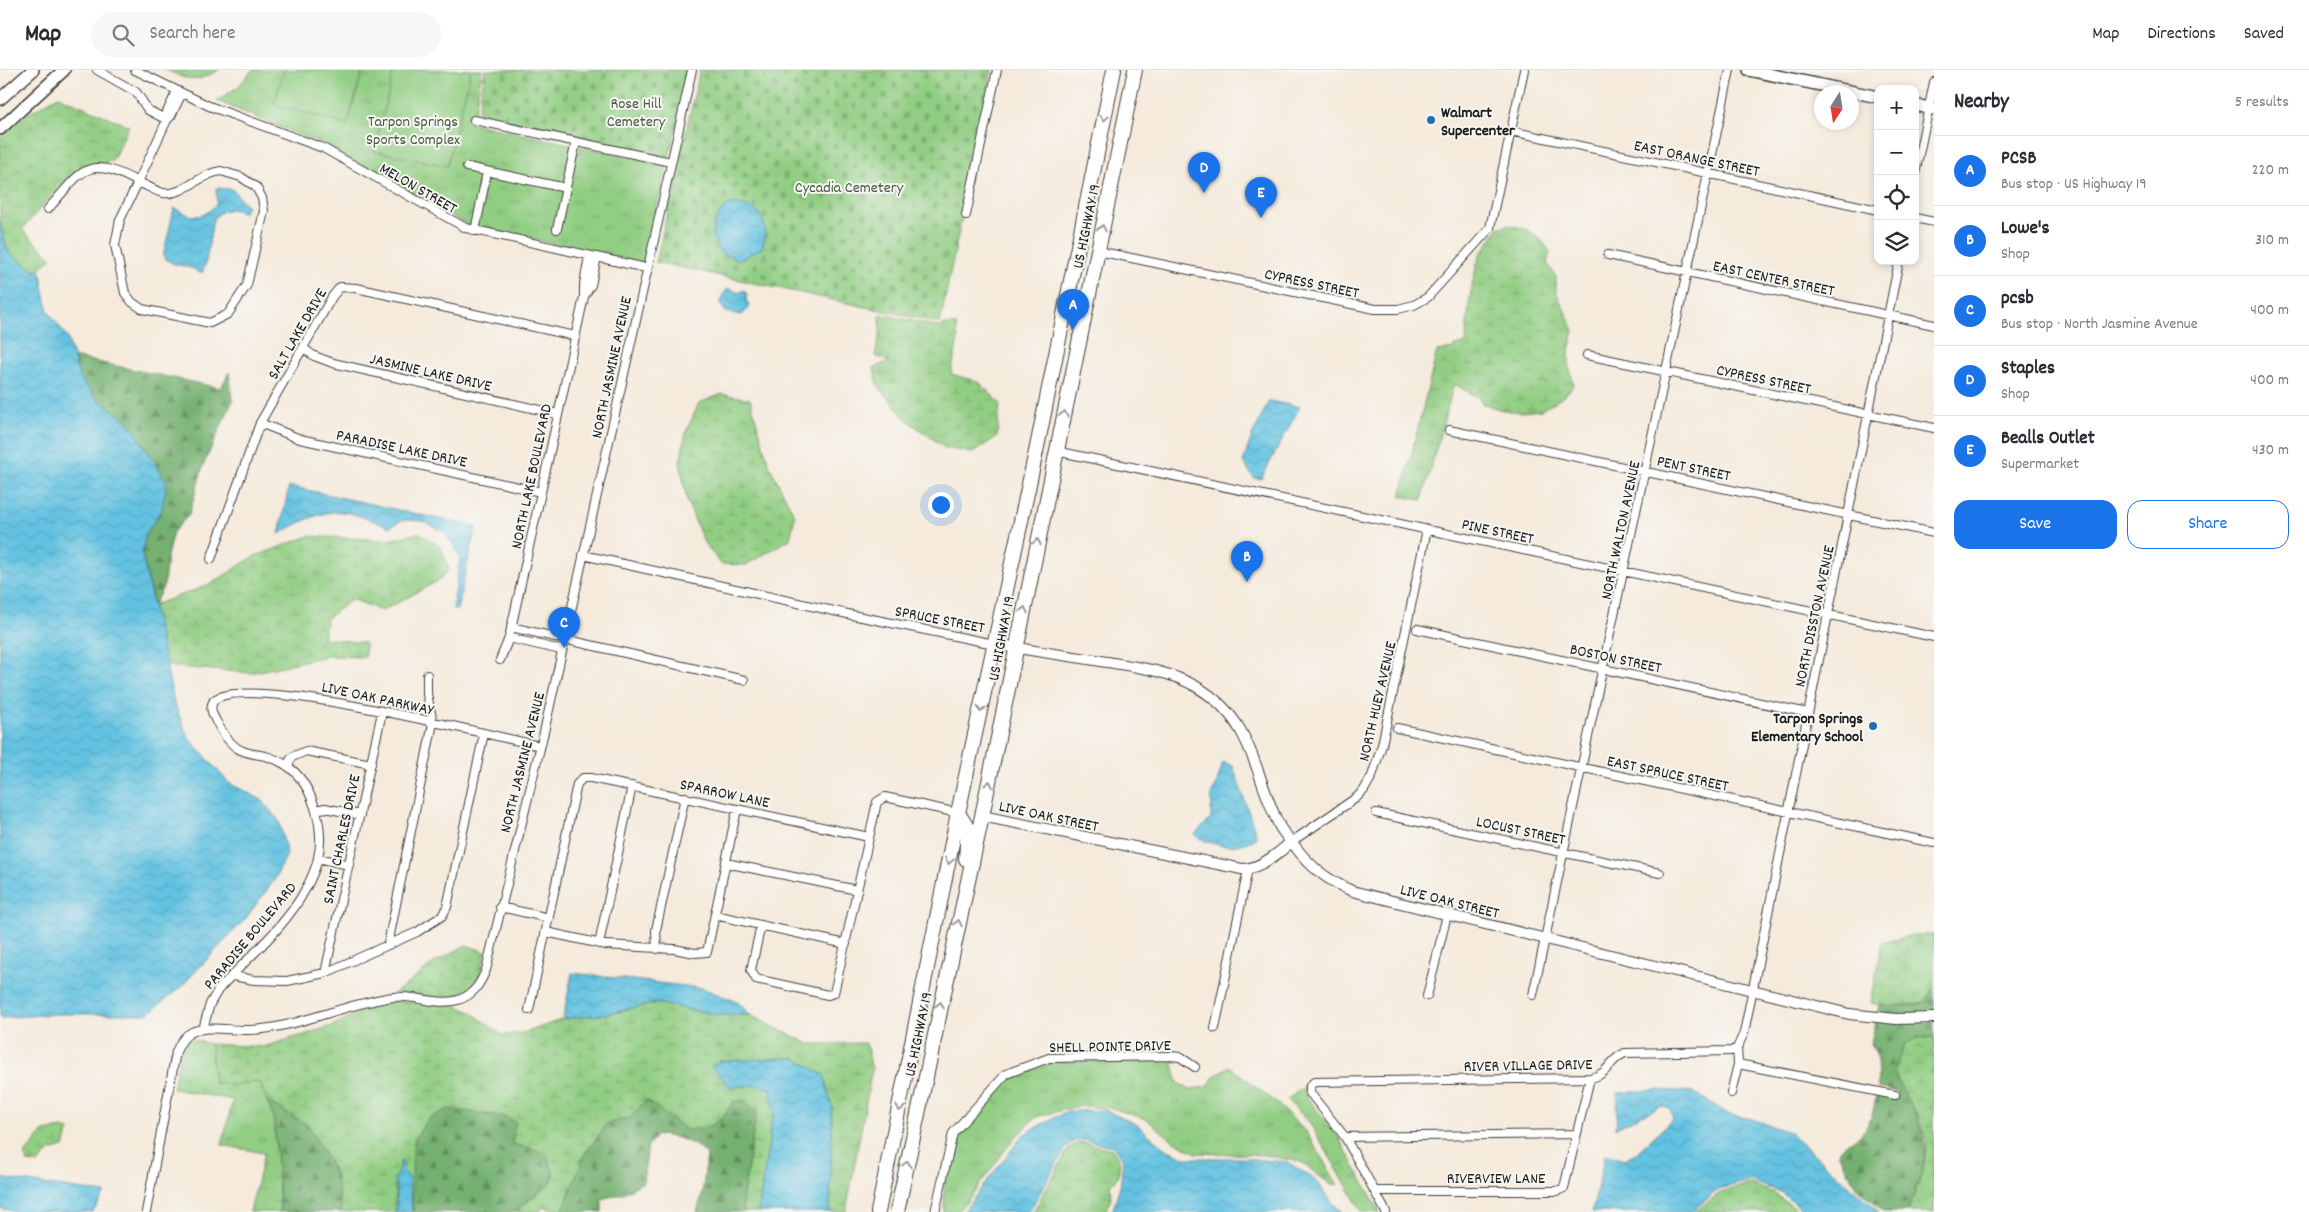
<!DOCTYPE html>
<html lang="en">
<head>
<meta charset="utf-8">
<style>
	body { margin:0; font-family:Dekko,sans-serif; background:#f7f7f7; color:#2b2b33 }
	.controls { position:absolute; right:15px; top:15px; display:grid; overflow:hidden; border-radius:10px; box-shadow:0 2px 8px #0003 }
	.controls button { width:45px; height:45px; display:grid; place-items:center; padding:0; border:0; border-bottom:1px solid #e1e1e2; background:#fff; color:#2b2b33; font:25px sans-serif }
	.compass { position:absolute; left:1814px; top:15px; width:45px; height:45px; border-radius:50%; background:#fff; box-shadow:0 2px 8px #0003; rotate:192deg }
	.you { position:absolute; left:940px; top:434px; width:18px; height:18px; margin:-12px; border:4px solid #fff; border-radius:50%; background:#1a73e8; box-shadow:0 0 0 8px #1a73e833 }
	.badge { display:grid; place-items:center; width:32px; height:32px; border-radius:50%; background:#1a73e8; color:#fff; font-size:16px; font-weight:700 }
	.pin { position:absolute; translate:-50% -41px; filter:drop-shadow(0 1px 2px #0008) }
	.pin::after { content:''; position:absolute; top:26px; width:18px; height:15px; background:inherit; clip-path:polygon(0 0,100% 0,50% 100%) }
	.list { margin:0; padding:0; list-style:none }
	h2 { display:flex; justify-content:space-between; align-items:center; height:65px; margin:0; padding:0 20px; font-size:21px }
	h2 small { font-size:16px; font-weight:400; color:#7c7c81 }
	.list li { display:grid; grid-template-columns:32px 1fr auto; gap:15px; align-items:center; box-sizing:border-box; height:70px; padding:0 20px; border-top:1px solid #e1e1e2 }
	.list b { display:block; font-size:19px; white-space:nowrap }
	.list p { margin:0; font-size:16px; white-space:nowrap; color:#7c7c81 }
	.list em { font-size:16px; font-style:normal; color:#7c7c81 }
	.actions { display:flex; gap:10px; padding:15px 20px }
	.actions a { flex:1; padding:11px 0; border:1px solid #1a73e8; border-radius:15px; text-align:center; font-size:18px; color:#1a73e8 }
	.actions .main { background:#1a73e8; color:#fff }
	.icon { flex:none; width:28px; height:28px; fill:none; stroke:currentColor; stroke-width:2; stroke-linecap:round; stroke-linejoin:round }
	.map { position:relative; flex:none; width:1934px; height:1142px; overflow:hidden }
	header { display:flex; align-items:center; gap:30px; box-sizing:border-box; height:70px; padding:0 25px; background:#fff; border-bottom:1px solid #e1e1e2 }
	header strong { font-size:24px }
	nav { display:flex; gap:28px; margin-inline-start:auto; font-size:18px }
	.search { width:350px; height:45px; background:#f7f7f7; display:flex; align-items:center; gap:12px; box-sizing:border-box; padding:0 18px; border-radius:28px; color:#7c7c81; font-size:19px }
	main { display:flex }
	aside { flex:1; background:#fff }
	.map>svg:first-child { display:block }
</style>
</head>
<body>
<header>
<strong>Map</strong>
<div class="search"><svg class="icon" aria-label="search" viewBox="0 0 24 24"><circle cx="10" cy="10" r="6"/><path d="M15 15l6 6"/></svg>Search here</div>
<nav><a>Map</a><a>Directions</a><a>Saved</a></nav>
</header>
<main>
<div class="map">
<svg width="1934" height="1142" viewBox="0 0 1934 1142">
	<defs>
		<pattern id="grass-tufts" width="24" height="20" patternUnits="userSpaceOnUse" patternTransform="scale(1.25)"><rect width="24" height="20" fill="#91cd82"/><path d="M3 7l-1-3M5 7V3M7 7l1-3M15 17l-1-3M17 17v-4M19 17l1-3" fill="none" stroke="#7caf70"/></pattern>
		<pattern id="forest-firs" width="22" height="20" patternUnits="userSpaceOnUse" patternTransform="scale(1.25)"><rect width="22" height="20" fill="#74b070"/><path d="M5 1l3.5 6h-7zM16 11l3.5 6h-7z" fill="#5e8e5b"/></pattern>
		<pattern id="wetland-marsh" width="20" height="14" patternUnits="userSpaceOnUse" patternTransform="scale(1.25)"><rect width="20" height="14" fill="#91cd82"/><path d="M1 5h8M5 5V1M11 12h8M15 12V8" fill="none" stroke="#7caf70"/></pattern>
		<pattern id="cemetery-stones" width="16" height="16" patternUnits="userSpaceOnUse" patternTransform="scale(1.25)"><rect width="16" height="16" fill="#91cd82"/><path d="M2 7V4a2 2 0 0 1 4 0v3zM10 15v-3a2 2 0 0 1 4 0v3z" fill="#7caf70"/></pattern>
		<pattern id="water-waves" width="16" height="10" patternUnits="userSpaceOnUse" patternTransform="scale(1.25)"><rect width="16" height="10" fill="#63c2e1"/><path d="M0 5q4-4 8 0t8 0" fill="none" stroke="#55a6c0"/></pattern>
	</defs>
	<rect width="100%" height="100%" fill="#f6f6f2"/>
	<filter id="ink" filterUnits="userSpaceOnUse"><feTurbulence type="fractalNoise" baseFrequency=".02" numOctaves="2"/><feDisplacementMap in="SourceGraphic" scale="10" xChannelSelector="R" yChannelSelector="G"/><feConvolveMatrix kernelMatrix="1 2 1 2 8 2 1 2 1" color-interpolation-filters="sRGB"/></filter>
	<filter id="wash" filterUnits="userSpaceOnUse"><feTurbulence type="fractalNoise" baseFrequency=".0096" numOctaves="4" result="noise"/><feDisplacementMap in="SourceGraphic" scale="20" xChannelSelector="R" yChannelSelector="G"/><feGaussianBlur stdDeviation="1.12" result="paint"/><feColorMatrix in="noise" values="0 0 0 0 0 0 0 0 0 0 0 0 0 0 0 0 0 1.4 0 .05"/><feComposite in="paint" operator="in"/></filter>
	<g filter="url(#wash)">
		<rect width="100%" height="100%" fill="#f5eadb"/>
		<path fill="url(#grass-tufts)" stroke="#56744f" d="M252 0H482L474 46H471L470 53 667 95 644 193 468 155 329 77 217 31 239 16Z
			M189 969 211 974 214 1013 231 1015 260 1012 274 1049 280 1142H250L264 1083 222 1075 233 1030 173 1019 180 982Z
			M1170 990 1173 994 1178 1013 1189 1019 1206 1017 1214 1007 1229 996 1279 1035 1306 1062 1338 1115 1330 1114 1301 1092 1264 1085 1196 1083 1174 1071 1146 1049 1112 1038 1078 1036 1036 1047 1012 1071 966 1133 956 1142H944V1117L957 1066 1004 1011 1055 992Z
			M1309 1012 1305 1020 1306 1026 1339 1068 1380 1142H1362L1310 1053 1287 1030Z"/>
		<path fill="url(#forest-firs)" stroke="#486646" d="M73 287 221 318 229 302 233 330 203 396 189 445 173 462 167 486 164 515 154 535 142 484 146 464 162 439 129 352 97 329 80 308Z
			M1934 917V944H1877L1879 935 1909 936 1925 932Z
			M1876 951 1934 952V968H1920L1896 1008C1914 1040 1932 1068 1921 1106 1917 1118 1912 1130 1908 1142H1884L1857 1118 1838 1083C1843 1072 1851 1073 1859 1066 1870 1057 1874 1039 1876 1026L1897 1029 1898 1022 1878 1018 1877 987 1871 973Z
			M646 1030 663 1042 721 1050 734 1031H745L757 1040 742 1133 744 1142H697L702 1125 707 1085C694 1071 676 1066 657 1065L648 1075 643 1112 624 1123 602 1129V1142H562L585 1083 608 1053 630 1048Z
			M267 1031 309 1056 335 1103 342 1142H280L274 1049Z
			M448 1039 504 1046 517 1052 512 1074 533 1078 547 1086 554 1104 550 1114 519 1138 520 1142H413C412 1112 404 1073 428 1050 433 1045 442 1042 448 1039Z"/>
		<path fill="url(#wetland-marsh)" stroke="#56744f" d="M166 0H219C194 14 190 11 166 0Z
			M58 26 129 56 112 91 88 96 58 117 22 160 52 188 36 202 8 182 0 152V68L29 43Z
			M1507 155C1527 157 1539 164 1550 182L1547 193 1556 207V222L1574 260 1569 281V297L1574 315 1563 327 1541 340 1522 342 1502 340 1483 334 1479 328 1454 314 1422 430 1401 426 1437 281 1454 279V276L1466 273C1467 242 1471 211 1481 182L1484 180 1498 158Z
			M880 244 940 257 943 255H956L958 269 951 304 979 312 1000 333 997 367 972 383 945 378 907 350 878 316 874 298 889 291 875 286 880 263Z
			M722 324 750 329 769 395 795 446 790 469 746 495 721 494 704 473 687 431 680 392 686 362 699 333Z
			M419 463 441 477 449 499 438 511 382 541 352 529 327 548 323 568 365 573V587L326 586 251 603 166 596 154 549V535L211 514 253 487 309 466 387 470Z
			M1913 865H1934V917L1925 932C1907 936 1889 937 1871 933L1882 873Z
			M466 875 486 882C484 890 482 901 478 908 460 939 423 923 395 923L434 893Z
			M396 931 455 935 471 942 502 965 524 963 563 949 607 944 656 933 718 945H750L809 974 866 973 872 999 846 1142H829L824 1005 795 988 720 991 730 1017 754 1015 771 1018 774 1040 758 1142H744L742 1133 757 1040 745 1031H734C720 1053 713 1058 686 1060L646 1030 630 1048 608 1053 585 1083 562 1142 544 1137 538 1142H520L519 1138 550 1114 554 1104 547 1086 533 1078 512 1074 516 1052 504 1046 448 1039 428 1049 414 1070 412 1097 413 1142 409 1107 405 1106 402 1097 405 1096 400 1093 395 1117 396 1142H342L335 1103 309 1056 267 1031 260 1012 231 1015 214 1013 211 974 263 977 332 956 374 935Z
			M1920 968H1934V1142H1908C1916 1118 1931 1090 1924 1064 1918 1042 1902 1023 1894 1002L1906 973Z
			M62 1058 69 1060 64 1077 50 1081 38 1094 27 1092 25 1087 26 1083 44 1061Z
			M1079 1072 1112 1079 1120 1092 1118 1107 1110 1115 1111 1127 1106 1142H1033L1069 1078Z
			M1750 1114 1774 1123 1799 1142H1695L1721 1122Z"/>
		<path fill="url(#cemetery-stones)" stroke="#56744f" d="M485 0H690L668 91 477 48Z
			M700 0H992L940 253 656 192Z"/>
		<path fill="#91cd82" stroke="#56744f" d="M284 0H363L347 55 274 34Z
			M394 0H471L447 96 374 81Z"/>
		<path fill="url(#water-waves)" stroke="#406f7e" d="M216 118 232 119 247 136 244 142 231 139 222 141 213 149 206 192 202 203C196 202 195 199 191 198 178 194 174 196 163 187L174 138C193 148 202 151 217 133Z
			M730 135C759 135 771 150 762 178L739 190 720 182 712 166C714 153 718 140 730 135Z
			M0 152 8 182 36 202 40 199 48 241 67 267 80 308 97 329 129 352 167 412 162 439 146 464 142 484 174 632 188 667 229 713 262 730 279 751 287 784 275 809 246 848 182 916 148 944H58L0 948Z
			M729 218 738 223 744 220 747 225 746 233H749L747 240 741 245 726 242C717 232 721 225 729 218Z
			M1269 331 1300 337 1261 409 1254 408 1243 392 1252 366Z
			M289 416 476 457 457 540 453 539 460 487 446 463 423 451 403 450 389 457C374 451 349 440 333 442 314 444 295 455 279 464Z
			M1223 692 1233 696 1256 764 1255 769C1234 779 1217 777 1197 767L1195 764 1211 748 1212 722 1216 716Z
			M572 903 702 918 738 932 750 945H718L656 933 607 944 563 949Z
			M795 988 824 1005 832 1037 830 1138 829 1142H758L774 1040 771 1019 754 1015 730 1017 711 996 719 991Z
			M1658 1020 1693 1022 1730 1045 1752 1049 1789 1062 1879 1142H1805L1781 1122 1750 1111 1719 1119 1692 1142H1592L1605 1084 1624 1090 1634 1085 1673 1049 1670 1039 1661 1036 1616 1058 1618 1023Z
			M1105 1040 1136 1054 1166 1079 1186 1088H1240L1287 1092 1316 1110 1331 1131 1342 1142H1112L1120 1117 1123 1091 1113 1076 1078 1069 1067 1076 1029 1142H963L1023 1065 1049 1050 1070 1041Z
			M401 1091 405 1096 402 1097 405 1106 409 1107 412 1142H396V1114L393 1109 396 1108Z
			M0 1108 105 1123 93 1142H16L0 1138Z"/>
	</g>
	<g filter="url(#ink)">
		<g fill="none" stroke-linecap="round" stroke-linejoin="round">
			<defs>
				<path id="minor" d="M97 0 136 22 148 40 167 50
					M135 0 209 36 323 78 466 158 646 198
					M167 50 166 44 177 21
					M474 50 671 92
					M1511 61 1878 140
					M467 97 566 118
					M221 101 241 107 256 117 262 128 264 141 247 215 228 244 210 253 142 239 132 232 125 223 115 175 120 150 138 112C146 115 155 121 163 123 184 126 200 103 221 101Z
					M1915 104 1934 12
					M48 139C83 100 86 84 138 112L167 50 171 46 182 23
					M966 145 997 0
					M1915 148 1934 152
					M557 159 575 76
					M475 161 487 102
					M1098 181 1375 239H1398L1414 235 1428 227 1490 158 1524 0
					M1608 185 1934 255
					M585 225 591 215 597 187
					M303 278 314 286 333 293 558 344
					M1587 285 1934 358
					M260 353 300 369 541 422
					M1449 360 1934 463
					M1056 381 1934 567
					M583 485 852 545 994 574
					M211 489 260 353 332 227 340 217 356 218 575 266
					M511 557 744 610
					M1417 559 1808 643
					M509 568 561 580
					M500 590 509 568 584 227V214L589 186
					M1397 658 1934 773
					M287 696 292 687 306 681 371 694
					M316 740 325 738 360 745
					M1376 743 1660 803
					M1291 772 1356 728 1364 720 1372 706 1382 675 1427 459
					M318 788 349 795
					M726 793 857 820
					M500 837 549 848
					M715 845 846 874
					M761 855 751 900 756 909 828 925 834 923 877 732 885 727 958 743
					M546 862 606 875 674 879 695 883 707 882 737 739
					M388 874 433 653 427 624V605
					M599 874 632 716
					M657 879 656 860 685 727
					M325 903 382 642
					M233 906 254 910 287 911 325 903 417 862 442 846 447 837 484 663
					M1533 925 1730 0
					M1427 926 1447 845
					M529 940 577 714 583 708H591L869 767
					M1215 958 1248 799
					M203 959 210 934 218 920C246 889 286 857 305 820 310 811 316 798 318 788 325 758 313 713 286 695 253 674 241 698 216 651 212 643 209 638 214 630 247 603 489 665 540 676
					M1738 994 1895 1025
					M1731 1023 1738 994 1737 978 1744 963 1899 191
					M1345 1067 1576 1064
					M1375 1121H1557L1564 1118 1590 1008
					M146 1142 176 982C179 974 183 966 192 962 208 955 232 961 249 960 299 958 345 933 394 927 415 925 438 936 458 930 474 925 480 914 486 900L544 662 692 0
					M935 1142 953 1063 1006 1004 1049 988 1171 986 1180 987 1195 997
					M1386 1142 1345 1067 1310 1023V1016L1314 1012 1590 1008C1609 1005 1609 989 1625 983L1731 981 1737 978"/>
				<path id="tertiary" d="M994 574C1028 580 1061 585 1095 590 1130 596 1166 599 1197 617 1255 651 1253 704 1280 757 1284 764 1289 769 1294 775 1310 797 1327 810 1352 821L1849 944 1896 949 1934 948
					M982 746 1242 799C1259 799 1279 783 1291 772"/>
				<path id="secondary" d="M1749 0 1878 27
					M0 29 33 0
					M1915 35 1934 39
					M0 59 64 0"/>
				<path id="trunk" d="M958 743 968 759 966 789
					M878 1142 958 743 1037 377 1114 0
					M897 1142 982 746 1135 0"/>
			</defs>
			<use href="#minor" stroke="#3d3b39" stroke-width="10"/>
			<use href="#tertiary" stroke="#3d3b39" stroke-width="12"/>
			<use href="#secondary" stroke="#3d3b39" stroke-width="14"/>
			<use href="#trunk" stroke="#3d3b39" stroke-width="16"/>
			<use href="#minor" stroke="#fff" stroke-width="8"/>
			<use href="#tertiary" stroke="#fff" stroke-width="10"/>
			<use href="#secondary" stroke="#fff" stroke-width="11"/>
			<use href="#trunk" stroke="#fff" stroke-width="14"/>
		</g>
		<defs><path id="oneway-chevron" d="M-2-3.5L2.5 0L-2 3.5" fill="none" stroke-width="1.6" stroke-linecap="round" stroke-linejoin="round" transform="scale(1.25)"/></defs>
		<g stroke="#999">
			<use href="#oneway-chevron" transform="translate(1104 48) rotate(102)"/>
			<use href="#oneway-chevron" transform="translate(1102 158) rotate(-78)"/>
			<use href="#oneway-chevron" transform="translate(1064 344) rotate(-78)"/>
			<use href="#oneway-chevron" transform="translate(1037 472) rotate(-79)"/>
			<use href="#oneway-chevron" transform="translate(1024 540) rotate(-79)"/>
			<use href="#oneway-chevron" transform="translate(981 639) rotate(102)"/>
			<use href="#oneway-chevron" transform="translate(989 714) rotate(-79)"/>
			<use href="#oneway-chevron" transform="translate(949 791) rotate(101)"/>
			<use href="#oneway-chevron" transform="translate(958 853) rotate(-78)"/>
			<use href="#oneway-chevron" transform="translate(940 935) rotate(-78)"/>
			<use href="#oneway-chevron" transform="translate(900 1038) rotate(102)"/>
			<use href="#oneway-chevron" transform="translate(907 1094) rotate(-78)"/>
		</g>
	</g>
	<g fill="#1f6fb2" stroke="#f6f6f2" stroke-width="2">
		<circle cx="1431" cy="50" r="5"/>
		<circle cx="1873" cy="656" r="5"/>
	</g>
	<g text-anchor="middle" stroke-width="4" stroke-linejoin="round" paint-order="stroke">
		<g font-size="16" fill="#455a40" stroke="#f6f6f2">
			<text x="636" y="38">Rose Hill<tspan x="636" dy="18">Cemetery</tspan></text>
			<text x="413" y="56">Tarpon Springs<tspan x="413" dy="18">Sports Complex</tspan></text>
			<text x="849" y="122">Cycadia Cemetery</text>
		</g>
		<g font-size="16" font-weight="bold" fill="#1c1c1c" stroke="#f6f6f2" text-anchor="start">
			<text x="1441" y="47">Walmart<tspan x="1441" dy="18">Supercenter</tspan></text>
			<text x="1863" y="653" text-anchor="end">Tarpon Springs<tspan x="1863" dy="18">Elementary School</tspan></text>
		</g>
		<g font-size="16" fill="#1c1c1c" stroke="#f6f6f2">
			<text transform="translate(1697 87) rotate(12)" y="6">EAST ORANGE STREET</text>
			<text transform="translate(419 117) rotate(30)" y="6">MELON STREET</text>
			<text transform="translate(1085 156) rotate(-78)" y="6">US HIGHWAY 19</text>
			<text transform="translate(1774 207) rotate(12)" y="6">EAST CENTER STREET</text>
			<text transform="translate(1312 212) rotate(12)" y="6">CYPRESS STREET</text>
			<text transform="translate(296 263) rotate(-60)" y="6">SALT LAKE DRIVE</text>
			<text transform="translate(610 297) rotate(-78)" y="6">NORTH JASMINE AVENUE</text>
			<text transform="translate(431 301) rotate(13)" y="6">JASMINE LAKE DRIVE</text>
			<text transform="translate(1764 308) rotate(12)" y="6">CYPRESS STREET</text>
			<text transform="translate(402 377) rotate(12)" y="6">PARADISE LAKE DRIVE</text>
			<text transform="translate(1694 397) rotate(12)" y="6">PENT STREET</text>
			<text transform="translate(530 406) rotate(-78)" y="6">NORTH LAKE BOULEVARD</text>
			<text transform="translate(1498 460) rotate(12)" y="6">PINE STREET</text>
			<text transform="translate(1619 460) rotate(-78)" y="6">NORTH WALTON AVENUE</text>
			<text transform="translate(1813 546) rotate(-78)" y="6">NORTH DISSTON AVENUE</text>
			<text transform="translate(940 548) rotate(11)" y="6">SPRUCE STREET</text>
			<text transform="translate(1000 568) rotate(-79)" y="6">US HIGHWAY 19</text>
			<text transform="translate(1616 587) rotate(12)" y="6">BOSTON STREET</text>
			<text transform="translate(378 627) rotate(12)" y="6">LIVE OAK PARKWAY</text>
			<text transform="translate(1376 631) rotate(-77)" y="6">NORTH HUEY AVENUE</text>
			<text transform="translate(521 692) rotate(-76)" y="6">NORTH JASMINE AVENUE</text>
			<text transform="translate(1668 702) rotate(12)" y="6">EAST SPRUCE STREET</text>
			<text transform="translate(725 722) rotate(12)" y="6">SPARROW LANE</text>
			<text transform="translate(1049 745) rotate(12)" y="6">LIVE OAK STREET</text>
			<text transform="translate(1521 759) rotate(12)" y="6">LOCUST STREET</text>
			<text transform="translate(340 769) rotate(-78)" y="6">SAINT CHARLES DRIVE</text>
			<text transform="translate(1450 830) rotate(14)" y="6">LIVE OAK STREET</text>
			<text transform="translate(249 865) rotate(-50)" y="6">PARADISE BOULEVARD</text>
			<text transform="translate(917 964) rotate(-78)" y="6">US HIGHWAY 19</text>
			<text transform="translate(1110 975) rotate(-1)" y="6">SHELL POINTE DRIVE</text>
			<text transform="translate(1528 994) rotate(-1)" y="6">RIVER VILLAGE DRIVE</text>
			<text x="1496" y="1113">RIVERVIEW LANE</text>
		</g>
	</g>
</svg>
<div class="controls">
<button>+</button>
<button>−</button>
<button><svg class="icon" aria-label="locate" viewBox="0 0 24 24"><circle cx="12" cy="12" r="6"/><path d="M12 2v4M12 18v4M2 12h4M18 12h4"/></svg></button>
<button><svg class="icon" aria-label="layers" viewBox="0 0 24 24"><path d="M12 4l9 5-9 5-9-5zM3 14l9 5 9-5"/></svg></button>
</div>
<svg class="compass" viewBox="-18 -18 36 36"><path d="M0-13l5 13h-10z" fill="#e53935"/><path d="M0 13l5-13h-10z" fill="#7c7c81"/></svg>
<div class="you"></div>
<div class="pin badge" style="left:1073px;top:260px">A</div>
<div class="pin badge" style="left:1247px;top:512px">B</div>
<div class="pin badge" style="left:564px;top:578px">C</div>
<div class="pin badge" style="left:1204px;top:123px">D</div>
<div class="pin badge" style="left:1261px;top:148px">E</div>
</div>
<aside>
<h2>Nearby<small>5 results</small></h2>
<ul class="list">
<li><span class="badge">A</span><div><b>PCSB</b><p>Bus stop · US Highway 19</p></div><em>220 m</em></li>
<li><span class="badge">B</span><div><b>Lowe's</b><p>Shop</p></div><em>310 m</em></li>
<li><span class="badge">C</span><div><b>pcsb</b><p>Bus stop · North Jasmine Avenue</p></div><em>400 m</em></li>
<li><span class="badge">D</span><div><b>Staples</b><p>Shop</p></div><em>400 m</em></li>
<li><span class="badge">E</span><div><b>Bealls Outlet</b><p>Supermarket</p></div><em>430 m</em></li>
</ul>
<div class="actions"><a class="main">Save</a><a>Share</a></div>
</aside>
</main>
</body>
</html>
